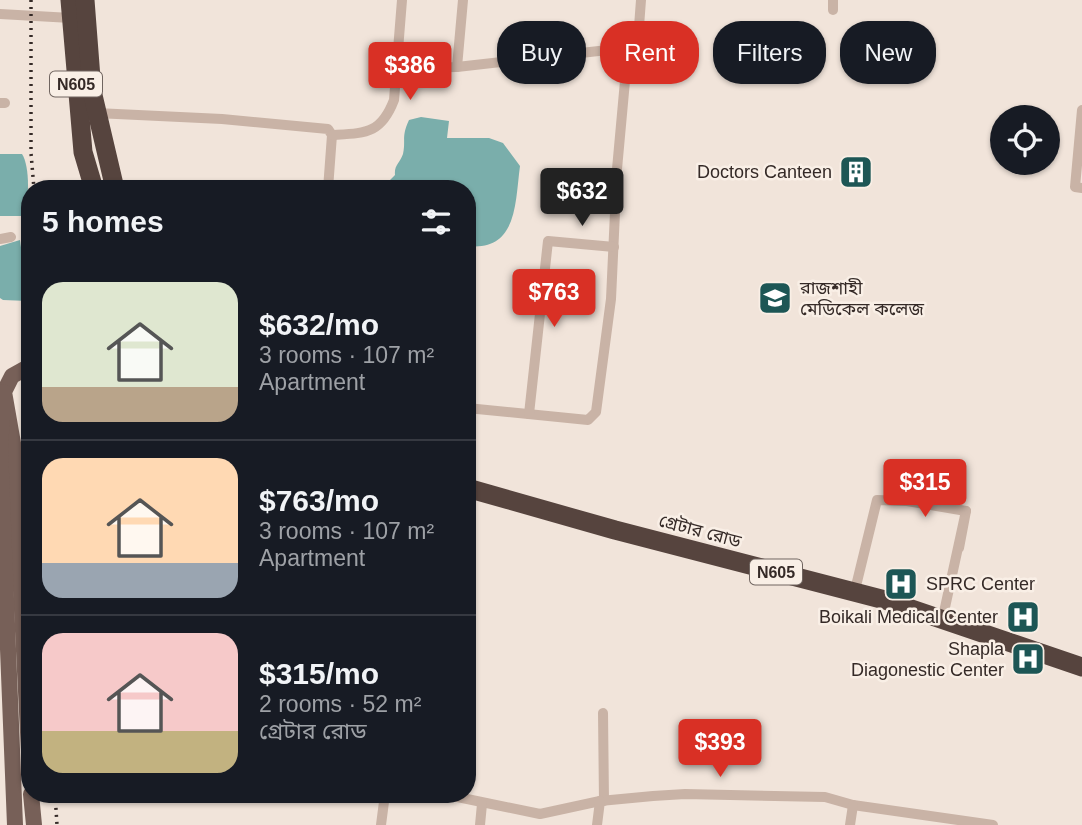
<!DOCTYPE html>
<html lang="en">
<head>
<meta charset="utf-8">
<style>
	:root { --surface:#171b24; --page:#20242c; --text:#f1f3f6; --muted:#9ea1a6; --line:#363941; --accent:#d93025 }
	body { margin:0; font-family:Helvetica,"Noto Sans Bengali",sans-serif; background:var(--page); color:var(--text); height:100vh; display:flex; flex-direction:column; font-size:26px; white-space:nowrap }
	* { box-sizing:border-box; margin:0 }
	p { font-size:23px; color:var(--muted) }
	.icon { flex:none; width:38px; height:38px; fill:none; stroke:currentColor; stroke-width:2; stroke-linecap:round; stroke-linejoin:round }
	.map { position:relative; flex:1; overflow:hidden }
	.sheet { position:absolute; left:21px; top:180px; width:455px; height:623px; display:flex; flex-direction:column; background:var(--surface); border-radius:28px; box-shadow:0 2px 5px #0004 }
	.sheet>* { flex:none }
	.banner { position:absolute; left:497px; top:21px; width:480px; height:63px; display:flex; gap:14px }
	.buttons { position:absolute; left:990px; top:105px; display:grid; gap:14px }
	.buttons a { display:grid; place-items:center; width:70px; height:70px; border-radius:50%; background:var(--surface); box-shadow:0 2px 5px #0004; font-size:35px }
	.price { position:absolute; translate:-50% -60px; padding:0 16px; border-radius:7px; background:var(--accent); color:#fff; font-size:23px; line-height:46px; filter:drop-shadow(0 2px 4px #0008) }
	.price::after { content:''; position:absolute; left:50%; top:42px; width:21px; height:16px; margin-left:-10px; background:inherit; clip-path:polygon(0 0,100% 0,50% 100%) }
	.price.active { background:#222; color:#fff }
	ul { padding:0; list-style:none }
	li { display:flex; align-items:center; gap:21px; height:175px; padding:0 21px }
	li+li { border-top:2px solid var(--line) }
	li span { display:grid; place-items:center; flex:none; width:196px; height:140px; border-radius:21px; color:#555 }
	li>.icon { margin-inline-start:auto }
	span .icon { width:84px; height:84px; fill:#fffc; stroke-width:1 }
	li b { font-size:30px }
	h2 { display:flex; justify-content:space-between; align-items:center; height:84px; padding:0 21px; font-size:30px }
	.tag { padding:0 24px; border-radius:28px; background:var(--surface); box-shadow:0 2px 5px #0004; font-size:24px; line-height:63px }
	.tag.active { background:var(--accent); color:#fff }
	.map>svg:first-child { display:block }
</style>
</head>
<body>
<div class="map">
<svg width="1082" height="825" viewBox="0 0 1082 825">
	<rect width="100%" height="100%" fill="#f1e4da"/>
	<g fill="#7aaeab">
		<path d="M 421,117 L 449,121 L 447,138 L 489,138 L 503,143 L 520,166 C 515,202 518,252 467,246 L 467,189 L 389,189 L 390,180 L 395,175 C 394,165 400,163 403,154 C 406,140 401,137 409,120 Z"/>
		<path d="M 0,154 L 22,154 C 30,166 30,204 22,216 L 0,216 Z"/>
		<path d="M 20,240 L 28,301 L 3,300 L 0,298 L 0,246 Z"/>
	</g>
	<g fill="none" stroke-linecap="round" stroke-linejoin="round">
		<g stroke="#c9b3a6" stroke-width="10">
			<path d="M 833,10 L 833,0"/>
			<path d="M 0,14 L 71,18"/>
			<path d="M 457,67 L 463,0"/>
			<path d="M 397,68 L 457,67 L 634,47"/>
			<path d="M 0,103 L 5,103"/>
			<path d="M 1082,110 L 1075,187 L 1082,188"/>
			<path d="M 96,113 L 222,119 L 328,129 L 332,135 L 328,189"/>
			<path d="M 332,135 C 366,133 381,134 394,100 L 402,0"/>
			<path d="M 0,239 L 11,237"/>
			<path d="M 467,408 L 588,420 L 596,412 L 611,299 L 617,169 L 627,59 L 638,40 L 641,0"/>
			<path d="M 529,414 L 548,241 L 614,247"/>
			<path d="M 856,586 L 877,500 L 907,501 L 966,511"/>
			<path d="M 944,612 L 966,511 L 959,548"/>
			<path d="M 603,713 L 604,801"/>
			<path d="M 443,794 L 540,814 L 600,801 L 653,796 L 685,794 L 825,797 L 853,805 L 993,825"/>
			<path d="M 381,825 L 385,794"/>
			<path d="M 480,825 L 482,804"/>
			<path d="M 597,825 L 600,801"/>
			<path d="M 850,825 L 853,805"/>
		</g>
		<g stroke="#776058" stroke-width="16">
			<path d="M 30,366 L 12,376 L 4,392 L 14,449 L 30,772"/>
			<path d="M 4,392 L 0,448 L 15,825"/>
			<path d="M 31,794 L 34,825"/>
		</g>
		<g stroke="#56443e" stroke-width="19">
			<path d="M 70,0 L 83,152 L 94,189"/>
			<path d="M 85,0 L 92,91 L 115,189"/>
			<path d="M 467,488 L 615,530 L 885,600 L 1082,667"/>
		</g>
		<g stroke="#352a27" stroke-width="3.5" stroke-dasharray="2 5" stroke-linecap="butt">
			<path d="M 31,0 L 31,153 L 34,189"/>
			<path d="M 55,794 L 57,825"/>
		</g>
	</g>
	<defs>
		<symbol id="building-square" viewBox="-11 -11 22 22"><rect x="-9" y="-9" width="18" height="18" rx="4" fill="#1d5655" stroke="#f9efe6"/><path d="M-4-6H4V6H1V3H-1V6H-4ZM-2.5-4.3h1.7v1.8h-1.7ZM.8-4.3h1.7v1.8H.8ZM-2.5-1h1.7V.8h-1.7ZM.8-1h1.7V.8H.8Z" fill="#fff"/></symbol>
		<symbol id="university-square" viewBox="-11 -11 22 22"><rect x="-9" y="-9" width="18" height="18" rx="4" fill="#1d5655" stroke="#f9efe6"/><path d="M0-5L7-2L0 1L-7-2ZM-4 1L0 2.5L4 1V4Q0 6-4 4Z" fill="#fff"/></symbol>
		<symbol id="hospital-square" viewBox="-11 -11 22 22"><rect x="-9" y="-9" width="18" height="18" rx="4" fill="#1d5655" stroke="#f9efe6"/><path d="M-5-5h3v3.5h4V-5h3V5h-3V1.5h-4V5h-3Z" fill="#fff"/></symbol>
	</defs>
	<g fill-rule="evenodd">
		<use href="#building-square" x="837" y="153" width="38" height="38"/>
		<use href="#university-square" x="756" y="279" width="38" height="38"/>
		<use href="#hospital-square" x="882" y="565" width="38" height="38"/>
		<use href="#hospital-square" x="1004" y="598" width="38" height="38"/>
		<use href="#hospital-square" x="1009" y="640" width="38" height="38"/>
	</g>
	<g text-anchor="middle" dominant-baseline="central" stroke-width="5" stroke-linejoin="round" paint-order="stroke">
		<g fill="#f9efe6" stroke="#706560" stroke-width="2">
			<rect x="50" y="71.5" width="52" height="25" rx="5"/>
			<rect x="750" y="559.5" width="52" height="25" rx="5"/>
		</g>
		<g font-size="16" font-weight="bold" fill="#352a27">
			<text x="76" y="84">N605</text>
			<text x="776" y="572">N605</text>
		</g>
		<g font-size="18" fill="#352a27" stroke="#f9efe6" text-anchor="end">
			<text x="832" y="172">Doctors Canteen</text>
			<text x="800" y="288" text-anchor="start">রাজশাহী<tspan x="800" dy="21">মেডিকেল কলেজ</tspan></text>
			<text x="926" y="584" text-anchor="start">SPRC Center</text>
			<text x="998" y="617">Boikali Medical Center</text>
			<text x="1004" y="649">Shapla<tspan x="1004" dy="21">Diagonestic Center</tspan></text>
		</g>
		<g font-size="18" fill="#352a27" stroke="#f9efe6">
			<text transform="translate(700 531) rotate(15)">গ্রেটার রোড</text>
		</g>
	</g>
</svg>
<div class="buttons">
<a><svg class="icon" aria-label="locate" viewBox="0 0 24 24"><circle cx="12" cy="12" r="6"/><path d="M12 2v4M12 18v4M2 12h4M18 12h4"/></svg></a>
</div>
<b class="price" style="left:410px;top:102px">$386</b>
<b class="price active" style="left:582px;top:228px">$632</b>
<b class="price" style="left:554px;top:329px">$763</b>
<b class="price" style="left:925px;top:519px">$315</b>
<b class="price" style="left:720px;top:779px">$393</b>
<div class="banner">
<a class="tag">Buy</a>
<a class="tag active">Rent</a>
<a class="tag">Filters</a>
<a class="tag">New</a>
</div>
<section class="sheet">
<h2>5 homes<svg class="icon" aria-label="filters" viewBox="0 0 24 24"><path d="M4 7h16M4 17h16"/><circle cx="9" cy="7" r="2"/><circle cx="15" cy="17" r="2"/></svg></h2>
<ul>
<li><span style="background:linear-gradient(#dfe7d0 75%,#b9a48a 0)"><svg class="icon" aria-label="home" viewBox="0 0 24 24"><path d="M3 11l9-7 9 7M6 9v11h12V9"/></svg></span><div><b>$632/mo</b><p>3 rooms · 107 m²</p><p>Apartment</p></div></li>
<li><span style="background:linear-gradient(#ffd9b3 75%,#9aa5b1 0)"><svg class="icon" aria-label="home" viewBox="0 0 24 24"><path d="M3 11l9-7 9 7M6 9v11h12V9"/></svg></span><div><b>$763/mo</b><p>3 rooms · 107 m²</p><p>Apartment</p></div></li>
<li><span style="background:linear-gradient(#f6c9c9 70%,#c2b280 0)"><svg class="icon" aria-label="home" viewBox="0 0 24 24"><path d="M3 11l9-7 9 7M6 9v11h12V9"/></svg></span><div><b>$315/mo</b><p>2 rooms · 52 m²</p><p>গ্রেটার রোড</p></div></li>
</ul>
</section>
</div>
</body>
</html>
